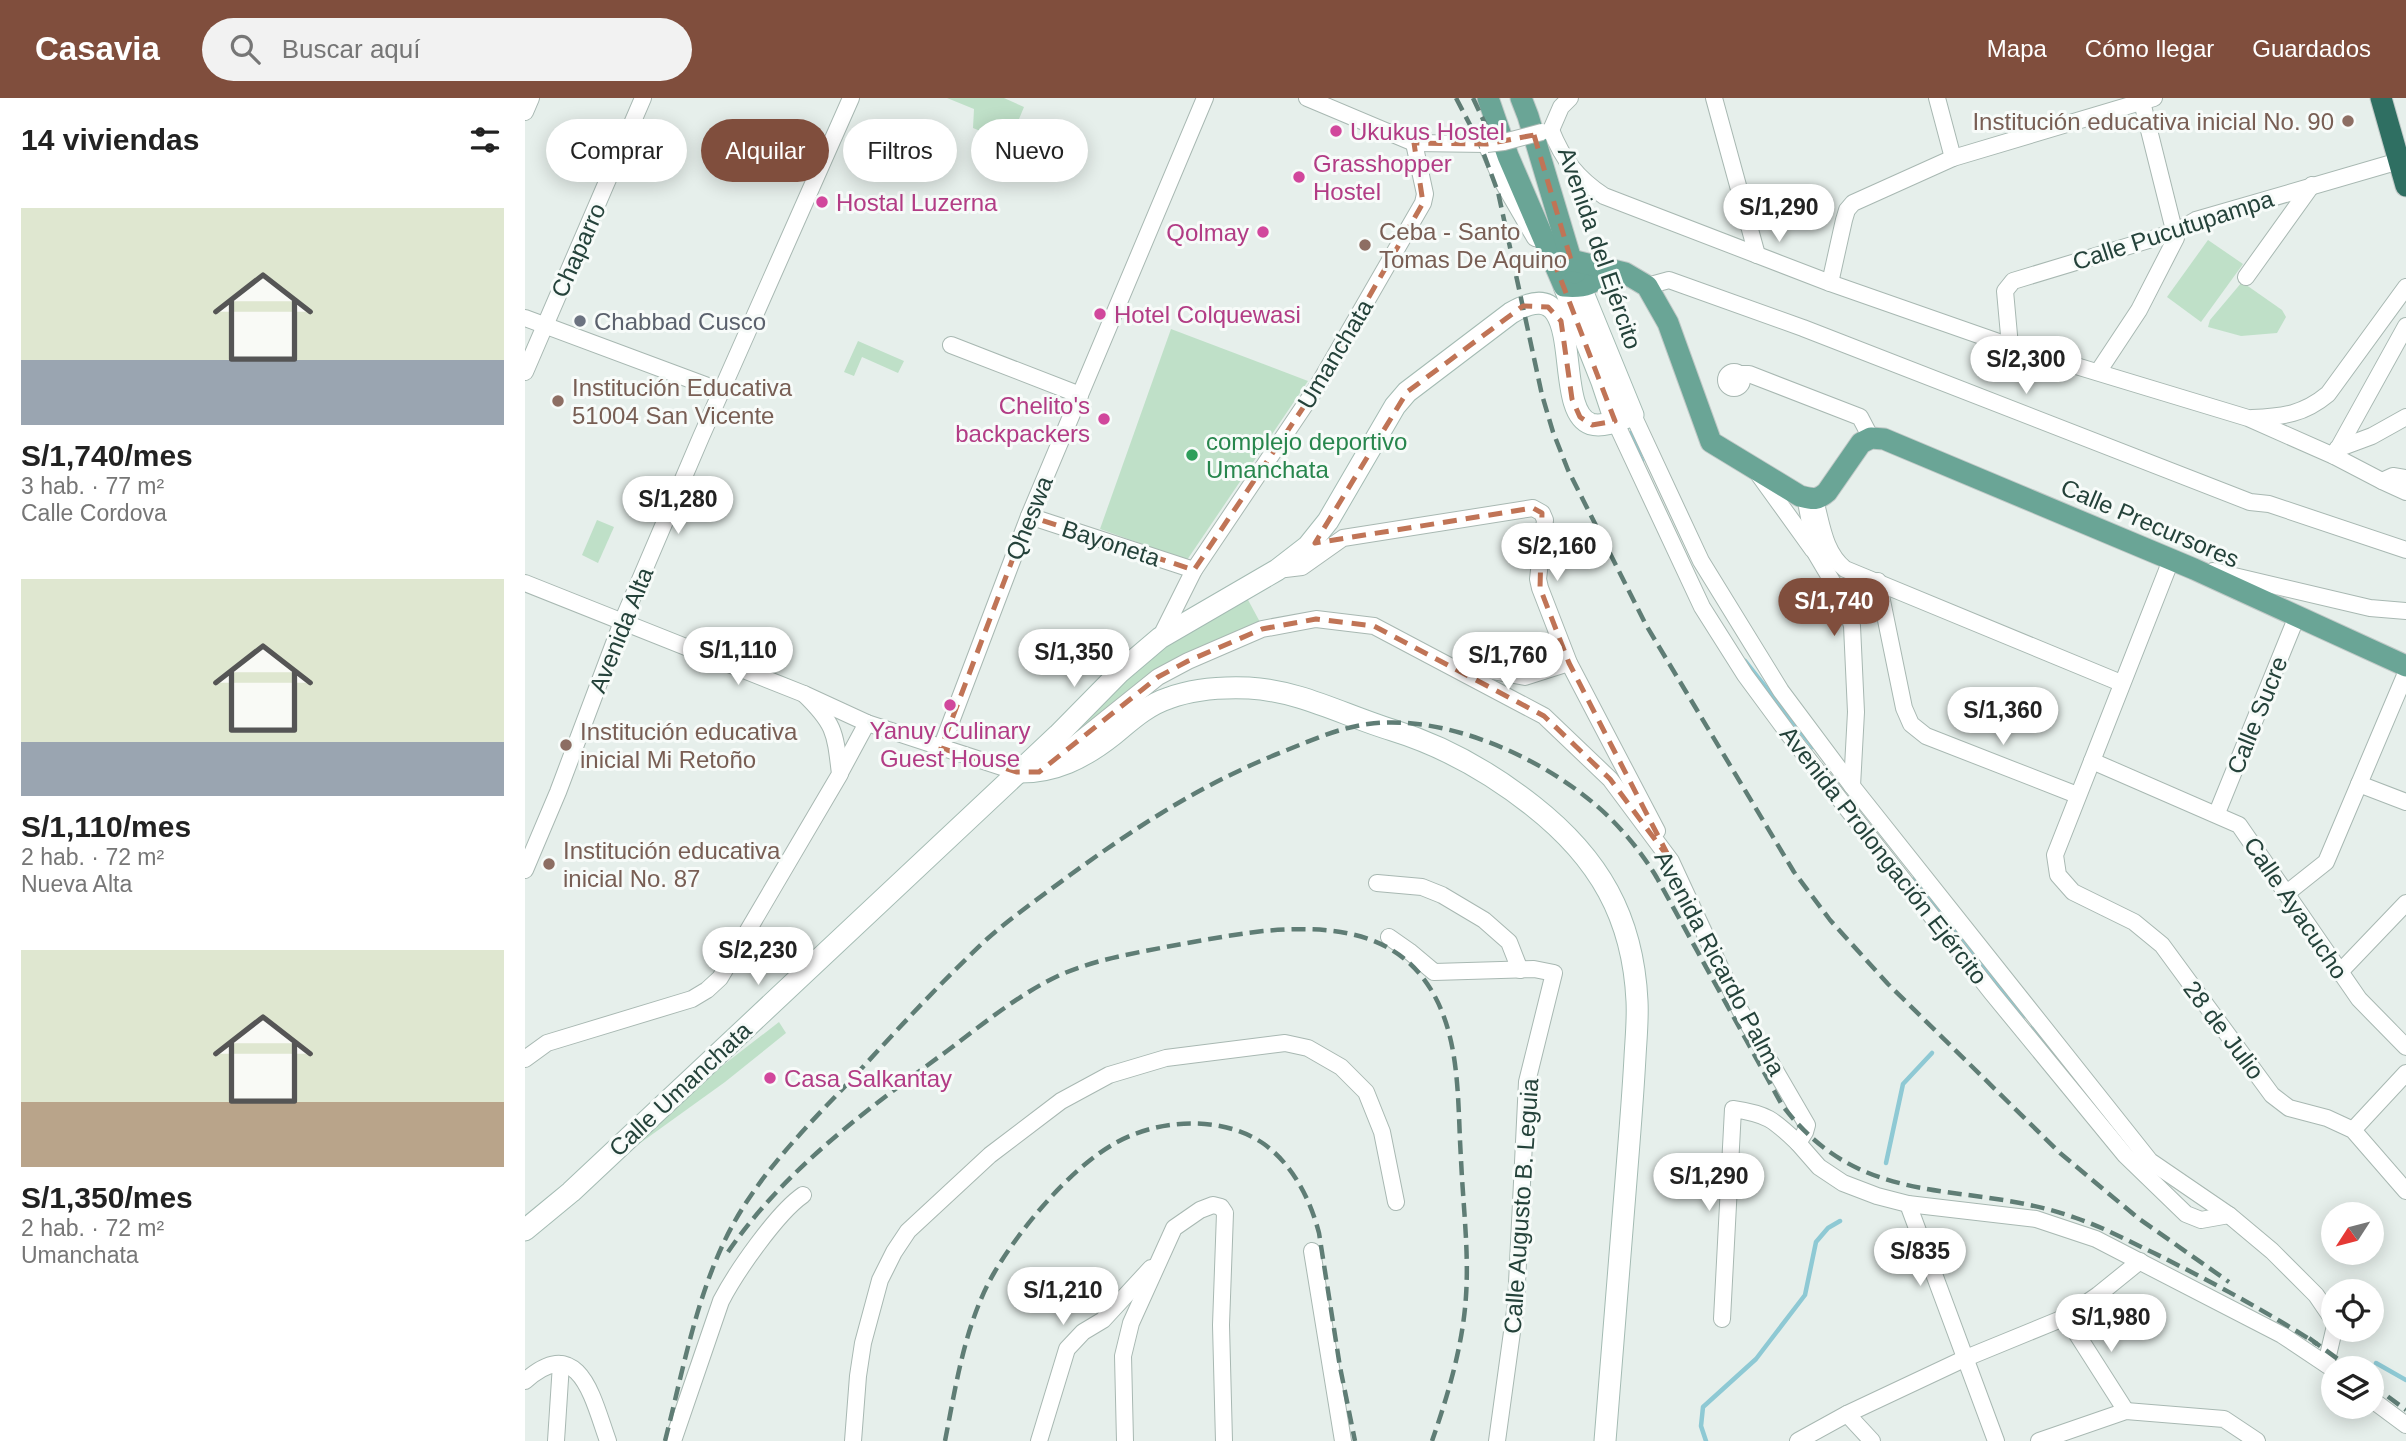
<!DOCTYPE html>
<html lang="es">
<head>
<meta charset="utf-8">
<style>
	:root { --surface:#fff; --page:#f2f2f2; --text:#222; --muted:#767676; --accent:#804e3d }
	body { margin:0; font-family:Helvetica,sans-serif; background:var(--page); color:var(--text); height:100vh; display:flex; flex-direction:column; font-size:26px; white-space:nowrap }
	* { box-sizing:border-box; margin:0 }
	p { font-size:23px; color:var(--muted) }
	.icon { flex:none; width:38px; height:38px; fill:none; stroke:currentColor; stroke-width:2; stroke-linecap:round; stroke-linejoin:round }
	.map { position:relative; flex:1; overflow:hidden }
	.side { display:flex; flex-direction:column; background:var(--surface); width:525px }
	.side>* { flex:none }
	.top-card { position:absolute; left:21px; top:21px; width:665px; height:63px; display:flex; gap:14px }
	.needle { width:46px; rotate:234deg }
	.controls { position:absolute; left:1796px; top:1104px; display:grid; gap:14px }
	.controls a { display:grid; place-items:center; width:63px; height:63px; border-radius:50%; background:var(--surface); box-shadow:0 4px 18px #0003; font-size:35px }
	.price { position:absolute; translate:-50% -60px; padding:0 16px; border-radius:24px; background:#fff; color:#222; font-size:23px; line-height:46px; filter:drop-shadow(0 2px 4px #0008) }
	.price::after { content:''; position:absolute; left:50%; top:42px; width:21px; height:16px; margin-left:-10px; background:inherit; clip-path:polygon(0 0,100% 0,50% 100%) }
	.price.active { background:var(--accent); color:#fff }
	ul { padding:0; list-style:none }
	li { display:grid; align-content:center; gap:14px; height:371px; padding:0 21px }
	li span { display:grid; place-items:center; height:217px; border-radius:0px; color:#555 }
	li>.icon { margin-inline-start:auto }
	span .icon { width:126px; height:126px; fill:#fffc; stroke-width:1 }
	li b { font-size:30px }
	h2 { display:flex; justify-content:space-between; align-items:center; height:84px; padding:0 21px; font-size:30px }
	.tag { padding:0 24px; border-radius:32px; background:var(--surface); box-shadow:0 4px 18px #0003; font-size:24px; line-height:63px }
	.tag.active { background:var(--accent); color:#fff }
	header { display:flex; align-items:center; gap:42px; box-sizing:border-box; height:98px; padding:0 35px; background:var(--accent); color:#fff }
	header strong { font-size:33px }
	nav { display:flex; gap:38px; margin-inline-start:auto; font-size:24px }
	.search { width:490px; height:63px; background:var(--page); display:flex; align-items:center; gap:18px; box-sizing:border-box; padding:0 24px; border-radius:38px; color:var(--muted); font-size:26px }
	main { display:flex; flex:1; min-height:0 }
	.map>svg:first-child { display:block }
</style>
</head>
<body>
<header>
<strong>Casavia</strong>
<div class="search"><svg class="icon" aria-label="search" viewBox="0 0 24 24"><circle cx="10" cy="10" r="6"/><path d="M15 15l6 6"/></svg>Buscar aquí</div>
<nav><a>Mapa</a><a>Cómo llegar</a><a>Guardados</a></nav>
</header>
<main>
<section class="side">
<h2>14 viviendas<svg class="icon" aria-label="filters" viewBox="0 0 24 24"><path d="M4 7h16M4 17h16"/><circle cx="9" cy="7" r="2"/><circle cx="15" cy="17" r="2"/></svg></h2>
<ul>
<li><span style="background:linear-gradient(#dfe7d0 70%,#9aa5b1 0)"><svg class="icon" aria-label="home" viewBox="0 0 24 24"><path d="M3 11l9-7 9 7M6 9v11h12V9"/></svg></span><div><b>S/1,740/mes</b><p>3 hab. · 77 m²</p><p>Calle Cordova</p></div></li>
<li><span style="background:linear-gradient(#dfe7d0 75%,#9aa5b1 0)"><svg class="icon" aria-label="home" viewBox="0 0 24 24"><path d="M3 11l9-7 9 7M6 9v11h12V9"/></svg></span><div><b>S/1,110/mes</b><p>2 hab. · 72 m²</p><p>Nueva Alta</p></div></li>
<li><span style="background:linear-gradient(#dfe7d0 70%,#b9a48a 0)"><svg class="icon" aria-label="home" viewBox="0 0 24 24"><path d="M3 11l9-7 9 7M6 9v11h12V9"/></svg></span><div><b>S/1,350/mes</b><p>2 hab. · 72 m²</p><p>Umanchata</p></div></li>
</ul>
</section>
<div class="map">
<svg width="1881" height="1343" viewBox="0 0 1881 1343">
	<rect width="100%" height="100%" fill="#e6efeb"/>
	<g fill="#bfe0c8">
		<path d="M 422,0 L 479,0 L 499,9 L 484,45 L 448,30 L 449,11 Z"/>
		<path d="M 1683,142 L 1718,166 L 1676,224 L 1642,199 Z"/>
		<path d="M 1717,184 L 1757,212 L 1761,219 L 1752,235 L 1716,238 L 1683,229 L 1685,222 Z"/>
		<path d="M 646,231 L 783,283 L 662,462 L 575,431 Z"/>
		<path d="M 333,243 L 379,263 L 373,275 L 337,259 L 329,278 L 319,274 Z"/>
		<path d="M 72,422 L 89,429 L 73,465 L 57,457 Z"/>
		<path d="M 722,500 L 736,526 L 554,634 L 562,620 L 636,549 Z"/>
		<path d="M 254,924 L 261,935 L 200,984 L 100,1056 L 188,975 Z"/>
	</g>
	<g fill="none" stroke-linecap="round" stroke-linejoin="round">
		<g stroke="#8ec9d4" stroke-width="4.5">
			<path d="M 1106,335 L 1117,363"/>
			<path d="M 1220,563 L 1288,649"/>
			<path d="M 1390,780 L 1475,889 L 1500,918"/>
			<path d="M 1508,928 L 1529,958"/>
			<path d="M 1361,1065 L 1378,986 L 1407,955"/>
			<path d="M 1851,1265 L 1881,1282"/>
			<path d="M 1181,1343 L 1176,1328 L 1178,1309 L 1231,1261 L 1280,1197 L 1291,1144 L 1303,1130 L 1315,1123"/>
		</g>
		<defs>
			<g id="street">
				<path d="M 782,0 L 889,45 L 962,46"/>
				<path d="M 1189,0 L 1232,157"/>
				<path d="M 1412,0 L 1428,60"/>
				<path d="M 0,14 L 6,0"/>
				<path d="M 1026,32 C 1038,62 1052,80 1079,98 L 1305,185 L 1485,248 L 1723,320 L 1809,358 L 1857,383 L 1868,378 L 1881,380"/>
				<path d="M 1026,32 L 1036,9 L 1045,0"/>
				<path d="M 961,46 L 977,83 L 1010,140"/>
				<path d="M 1721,179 L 1787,87"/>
				<path d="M 1305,185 L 1319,122 L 1322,112 L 1328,105 L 1428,60 L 1629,0"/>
				<path d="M 1122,188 L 1144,182 L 1278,230 L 1725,404 L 1744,406 L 1881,452"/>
				<path d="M 0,220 L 196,293"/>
				<path d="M 426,247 L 555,297"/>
				<path d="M 1485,248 L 1480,193 L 1488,183 L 1650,134 L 1671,122 L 1874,63"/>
				<circle cx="1209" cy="282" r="8"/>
				<path d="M 0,274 L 118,0"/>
				<path d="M 1573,274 L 1614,212 L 1651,140 L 1616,0"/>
				<path d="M 1216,276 L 1224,276 L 1335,319 L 1346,340"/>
				<path d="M 1108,317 L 1176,463 L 1256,593 L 1327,688 L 1625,1063 L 1704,1117 L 1747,1153 L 1791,1197 L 1808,1222"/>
				<path d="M 1727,320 C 1758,319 1779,316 1803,296 L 1881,189"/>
				<path d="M 1090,323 L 1177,509 L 1220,577 L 1265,638 L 1467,895 L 1600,1057 L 1661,1116 L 1676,1122 L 1704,1117"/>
				<path d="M 1812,351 L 1847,338 L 1881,319"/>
				<path d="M 1809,358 L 1881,228"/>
				<path d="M 1234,377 L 1288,452"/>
				<path d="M 1857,383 L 1881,394"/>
				<path d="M 1290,402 C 1297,427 1299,454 1320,471 L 1596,585"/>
				<path d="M 1282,409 L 1291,456 L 1320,505 L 1327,528 L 1331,614 L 1327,688"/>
				<path d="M 504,418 L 669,472"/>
				<path d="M 1646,462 L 1530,757 L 1533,777 L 1548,794 L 1609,824 L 1637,847 L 1747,997 L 1764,1010 L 1802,1020 L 1828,1032 L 1881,1093"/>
				<path d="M 752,472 L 777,469 L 818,440 L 1008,410 L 1017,415 L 1020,422 L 1013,481 L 1015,490 L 1044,565 L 1132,733"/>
				<path d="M 1688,473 L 1845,510 L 1881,513"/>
				<path d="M 1353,483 L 1379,610 L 1386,626 L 1401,638 L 1552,697"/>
				<path d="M 0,485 L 279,596 L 342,625 L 492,674"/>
				<path d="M 635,540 L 669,472 L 792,289 L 898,105 L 900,96 L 889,45"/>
				<path d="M 934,567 L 1000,579 L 1044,565"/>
				<path d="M 416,650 L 504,418 L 680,0"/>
				<path d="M 1567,663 L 1714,727 L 1834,901 L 1881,949"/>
				<path d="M 521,669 L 633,579 L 663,563 L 737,531 L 791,521 L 849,528 L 1019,618 L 1085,681 L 1146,763 L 1215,912 L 1282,1027 L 1280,1034 L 1273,1045 L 1294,1069 L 1318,1085 L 1352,1098 L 1383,1106 L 1511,1121 L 1571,1141 L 1757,1237 L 1808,1271"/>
				<path d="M 315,675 L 342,625"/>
				<path d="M 1834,686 L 1881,704"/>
				<path d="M 1692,715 L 1772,518"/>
				<path d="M 0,772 L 33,694 L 97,524 L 176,339 L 326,0"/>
				<path d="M 852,785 L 897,789 L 917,797 L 959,822 L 984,844 L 995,872"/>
				<path d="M 1762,795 L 1801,764 L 1881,575"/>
				<path d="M 864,839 L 884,853 L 909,874 L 1009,871 L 1029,875 L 1002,984 L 991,1205 L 972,1343"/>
				<path d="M 1814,875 L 1881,805"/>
				<path d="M 0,961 L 22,945 L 167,901 L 182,892 L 195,880 L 315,676 C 310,634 310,626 279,596"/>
				<path d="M 1828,1032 L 1881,975"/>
				<path d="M 1383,1106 L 1471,1343"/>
				<path d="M 787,1153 L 818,1343"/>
				<path d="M 1541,1219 L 1601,1313"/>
				<path d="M 1197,1221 L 1208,1011 C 1242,1016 1248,1021 1273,1045"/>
				<path d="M 1801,1266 L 1809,1232"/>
				<path d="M 0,1283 C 55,1234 68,1302 83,1343"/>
				<path d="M 1846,1301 L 1881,1327"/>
				<path d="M 1322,1316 L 1347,1343"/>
				<path d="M 31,1343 L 36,1266"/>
				<path d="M 148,1343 L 196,1203 C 211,1174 252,1115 278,1097"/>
				<path d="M 328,1343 L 333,1278 L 338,1245 L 355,1182 L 369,1154 L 383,1133 L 465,1057 L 536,1003 L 584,977 L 641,960 L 760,945 L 783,950 L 816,969 L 841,994 L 857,1034 L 871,1104"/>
				<path d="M 514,1343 L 542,1251 L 558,1234 L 578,1222 L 626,1170"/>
				<path d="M 600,1343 L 598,1258 L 606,1225 L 649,1130 L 675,1112 L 688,1107 L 696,1109 L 700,1115 L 696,1227 L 699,1343"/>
				<path d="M 1273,1343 L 1322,1316 L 1441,1260 L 1541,1219 L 1573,1197 L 1615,1163"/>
				<path d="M 1514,1343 L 1601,1313 L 1699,1321 L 1732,1343"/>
			</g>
			<g id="secondary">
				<path d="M 1039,188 L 1077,284 L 1090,323"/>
				<path d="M 492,674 C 529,675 559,660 588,637 C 605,623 622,607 644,600 C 668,591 699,589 724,590 C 776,593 818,617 867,632 C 919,648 965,674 1008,708 C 1074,760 1108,819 1112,903 C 1113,921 1111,940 1110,959 C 1108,996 1105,1033 1102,1070 C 1095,1161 1087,1252 1080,1343"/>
				<path d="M 0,1132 L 46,1094 L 533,637 L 595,574 L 635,540 L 752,472 L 783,448 L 803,423 L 870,308 L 882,294 L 986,215 C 1067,167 1024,312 1066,326 C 1079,330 1097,321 1108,317 L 1056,190"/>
			</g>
			<g id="primary">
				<path d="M 963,0 L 983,58 L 1039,188 C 1060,190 1069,186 1084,171"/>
				<path d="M 996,0 L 1003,18 L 1050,175"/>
				<path d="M 1031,169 L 1046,162 L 1100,175 L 1122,188 L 1143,225 L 1186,344 L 1275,398 C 1287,401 1292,403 1302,394 L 1336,345 L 1346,340 L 1359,341 L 1669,471 L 1881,568"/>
			</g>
			<path id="highway" d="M 1856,0 L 1881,88"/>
		</defs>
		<use href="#street" stroke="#a8b8b2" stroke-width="18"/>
		<use href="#secondary" stroke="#a4bbb3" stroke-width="23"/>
		<use href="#primary" stroke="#c2cac8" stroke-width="23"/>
		<use href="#highway" stroke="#c2cac8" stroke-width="23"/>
		<use href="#street" stroke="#fff" stroke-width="16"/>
		<use href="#secondary" stroke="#fff" stroke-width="21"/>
		<use href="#primary" stroke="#6aa596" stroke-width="21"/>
		<use href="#highway" stroke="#2f6f62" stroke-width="21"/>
		<g stroke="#5f7d75" stroke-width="4.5" stroke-dasharray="14 7" stroke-linecap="butt">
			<path d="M 931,0 L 955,46 L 973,94 L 1017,297 L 1028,334 L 1043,372 L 1121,527 L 1269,774 L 1305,822 L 1363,886 L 1535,1055 L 1613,1120 L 1704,1184"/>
			<path d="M 948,0 L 963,32"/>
			<path d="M 203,1154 C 260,1071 341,1012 422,953 C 458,926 494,896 535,877 C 569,862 605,856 641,849 C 673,843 705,837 738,833 C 795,828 860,830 898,880 C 937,931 932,1001 936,1061 C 938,1107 944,1153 941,1198 C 938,1247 923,1297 907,1343"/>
			<path d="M 1784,1240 L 1825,1270"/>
			<path d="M 1846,1286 L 1881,1312"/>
			<path d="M 140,1343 C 160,1265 174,1180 217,1111 C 247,1063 287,1023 326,982 C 370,934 414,886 462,841 C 488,818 517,798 545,777 C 614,727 677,686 757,654 C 785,643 813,630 843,626 C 924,615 1028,664 1085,720 C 1103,738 1119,758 1132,780 L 1257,1007 C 1340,1116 1440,1080 1551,1120 C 1578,1129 1603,1143 1629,1155 C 1685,1183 1739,1212 1792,1246"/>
			<path d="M 420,1343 C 431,1287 440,1225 469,1175 C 494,1132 544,1072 587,1047 C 630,1021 696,1016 739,1046 C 768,1067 785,1101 794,1135 L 815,1269 L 830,1343"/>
		</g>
		<defs>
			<path id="street-bridge" d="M 962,46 L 979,44 L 1017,34"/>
		</defs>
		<use href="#street-bridge" stroke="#a8b8b2" stroke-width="18" stroke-linecap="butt"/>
		<use href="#street-bridge" stroke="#fff" stroke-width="16"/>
	</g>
	<path fill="none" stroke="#c07456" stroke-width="5" stroke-dasharray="14 9" stroke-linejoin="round" d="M 1009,37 L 1046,162 L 1031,169 L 1090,323 L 1067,327 L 1055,319 L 1047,301 L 1036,223 L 1023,209 L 998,208 L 882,294 L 790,445 L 1008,410 L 1017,415 L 1015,490 L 1044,565 L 1146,763 L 1085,681 L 1019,618 L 849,528 L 791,521 L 737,531 L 663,563 L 633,579 L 514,674 L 492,674 L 416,650 L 504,418 L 669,472 L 792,289 L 898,105 L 889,45 L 962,46 Z"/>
	<g fill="#8d6e63" stroke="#f7fbf9" stroke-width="2.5">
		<circle cx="1823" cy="23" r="7"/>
		<circle cx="840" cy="147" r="7"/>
		<circle cx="33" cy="303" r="7"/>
		<circle cx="41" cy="647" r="7"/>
		<circle cx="24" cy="766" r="7"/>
	</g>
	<g fill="#d1479c" stroke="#f7fbf9" stroke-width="2.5">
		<circle cx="811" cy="33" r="7"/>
		<circle cx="774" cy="79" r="7"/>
		<circle cx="297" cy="104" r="7"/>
		<circle cx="738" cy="134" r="7"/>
		<circle cx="575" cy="216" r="7"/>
		<circle cx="579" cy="321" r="7"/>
		<circle cx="425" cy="607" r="7"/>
		<circle cx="245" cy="980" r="7"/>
	</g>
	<circle fill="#6b7280" stroke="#f7fbf9" stroke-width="2.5" cx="55" cy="223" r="7"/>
	<circle fill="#2e9e5b" stroke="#f7fbf9" stroke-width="2.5" cx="667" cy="357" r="7"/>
	<g text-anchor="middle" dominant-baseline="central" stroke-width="6" stroke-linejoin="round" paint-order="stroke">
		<g font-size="24" fill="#785e54" stroke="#f7fbf9" text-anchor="start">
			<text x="1809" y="23" text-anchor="end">Institución educativa inicial No. 90</text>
			<text x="854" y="133">Ceba - Santo<tspan x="854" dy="28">Tomas De Aquino</tspan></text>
			<text x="47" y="289">Institución Educativa<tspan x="47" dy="28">51004 San Vicente</tspan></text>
			<text x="55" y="633">Institución educativa<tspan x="55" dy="28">inicial Mi Retoño</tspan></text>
			<text x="38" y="752">Institución educativa<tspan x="38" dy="28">inicial No. 87</tspan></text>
		</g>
		<g font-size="24" fill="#b23c85" stroke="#f7fbf9" text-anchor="start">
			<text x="825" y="33">Ukukus Hostel</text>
			<text x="788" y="65">Grasshopper<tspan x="788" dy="28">Hostel</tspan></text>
			<text x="311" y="104">Hostal Luzerna</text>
			<text x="724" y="134" text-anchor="end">Qolmay</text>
			<text x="589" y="216">Hotel Colquewasi</text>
			<text x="565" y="307" text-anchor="end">Chelito's<tspan x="565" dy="28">backpackers</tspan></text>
			<text x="425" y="632" text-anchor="middle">Yanuy Culinary<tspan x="425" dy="28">Guest House</tspan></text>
			<text x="259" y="980">Casa Salkantay</text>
		</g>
		<g font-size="24" fill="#24423a" stroke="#f7fbf9">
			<text transform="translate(1648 132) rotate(-18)">Calle Pucutupampa</text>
			<text transform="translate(1075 150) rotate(71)">Avenida del Ejército</text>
			<text transform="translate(53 152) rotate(-66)">Chaparro</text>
			<text transform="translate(810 256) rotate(-59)">Umanchata</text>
			<text transform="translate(504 420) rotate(-68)">Qheswa</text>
			<text transform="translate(1625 425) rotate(23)">Calle Precursores</text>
			<text transform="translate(586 445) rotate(18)">Bayoneta</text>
			<text transform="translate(96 532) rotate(-68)">Avenida Alta</text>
			<text transform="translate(1732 617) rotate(-68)">Calle Sucre</text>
			<text transform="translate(1359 757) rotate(52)">Avenida Prolongación Ejército</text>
			<text transform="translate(1771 810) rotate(56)">Calle Ayacucho</text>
			<text transform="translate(1195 865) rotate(62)">Avenida Ricardo Palma</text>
			<text transform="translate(1699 932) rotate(53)">28 de Julio</text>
			<text transform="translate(155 991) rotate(-43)">Calle Umanchata</text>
			<text transform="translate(996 1108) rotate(-86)">Calle Augusto B. Leguia</text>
		</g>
		<g font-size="24" fill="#5b616d" stroke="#f7fbf9" text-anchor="start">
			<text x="69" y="223">Chabbad Cusco</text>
		</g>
		<g font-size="24" fill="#27864d" stroke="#f7fbf9" text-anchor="start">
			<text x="681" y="343">complejo deportivo<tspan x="681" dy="28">Umanchata</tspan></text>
		</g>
	</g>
</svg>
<div class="controls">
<a><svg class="needle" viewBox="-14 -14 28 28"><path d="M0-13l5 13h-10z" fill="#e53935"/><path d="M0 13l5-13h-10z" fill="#767676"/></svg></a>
<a><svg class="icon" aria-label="locate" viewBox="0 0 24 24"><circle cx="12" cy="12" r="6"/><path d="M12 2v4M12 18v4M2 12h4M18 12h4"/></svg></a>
<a><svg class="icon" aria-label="layers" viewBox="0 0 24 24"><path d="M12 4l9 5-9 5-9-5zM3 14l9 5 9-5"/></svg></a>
</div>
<b class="price" style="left:1254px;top:146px">S/1,290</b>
<b class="price" style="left:1501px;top:298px">S/2,300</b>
<b class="price" style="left:153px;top:438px">S/1,280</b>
<b class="price" style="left:1032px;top:485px">S/2,160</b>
<b class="price active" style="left:1309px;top:540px">S/1,740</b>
<b class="price" style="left:213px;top:589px">S/1,110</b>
<b class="price" style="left:549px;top:591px">S/1,350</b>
<b class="price" style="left:983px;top:594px">S/1,760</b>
<b class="price" style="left:1478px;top:649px">S/1,360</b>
<b class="price" style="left:233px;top:889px">S/2,230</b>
<b class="price" style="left:1184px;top:1115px">S/1,290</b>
<b class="price" style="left:1395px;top:1190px">S/835</b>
<b class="price" style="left:538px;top:1229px">S/1,210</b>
<b class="price" style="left:1586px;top:1256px">S/1,980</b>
<div class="top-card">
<a class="tag">Comprar</a>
<a class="tag active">Alquilar</a>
<a class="tag">Filtros</a>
<a class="tag">Nuevo</a>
</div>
</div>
</main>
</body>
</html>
